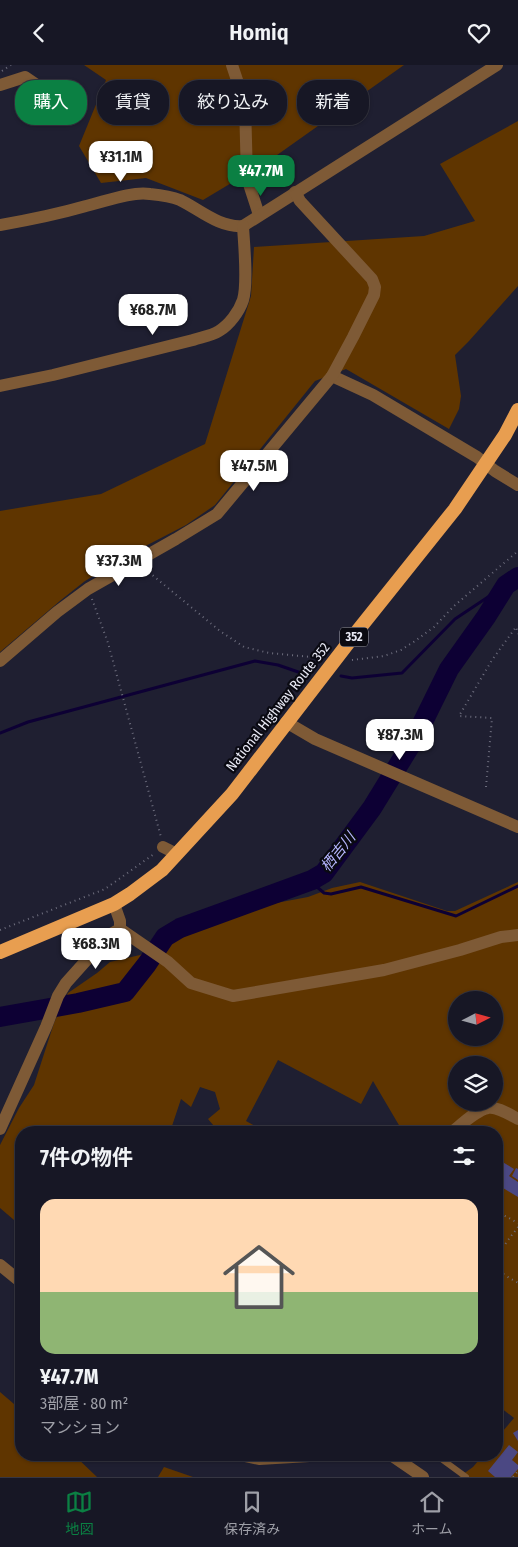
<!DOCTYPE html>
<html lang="ja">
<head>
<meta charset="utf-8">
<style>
	:root { --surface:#171725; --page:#242432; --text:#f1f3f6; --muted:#9e9fa7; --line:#363642; --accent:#0b8043 }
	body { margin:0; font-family:"Fira Sans Condensed","Noto Sans JP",sans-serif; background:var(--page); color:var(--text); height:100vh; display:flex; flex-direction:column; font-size:19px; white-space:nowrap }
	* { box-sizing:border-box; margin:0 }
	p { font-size:16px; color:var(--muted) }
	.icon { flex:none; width:28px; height:28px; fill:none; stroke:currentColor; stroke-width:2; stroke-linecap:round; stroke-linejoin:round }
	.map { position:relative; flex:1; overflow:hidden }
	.details { position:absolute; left:15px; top:1061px; width:488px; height:335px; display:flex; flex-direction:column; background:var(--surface); border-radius:20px; box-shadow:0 1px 4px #0004,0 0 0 1px var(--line) }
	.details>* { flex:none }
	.guide { position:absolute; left:15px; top:15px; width:489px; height:45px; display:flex; gap:10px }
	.needle { width:32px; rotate:84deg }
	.controls { position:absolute; left:448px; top:926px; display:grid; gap:10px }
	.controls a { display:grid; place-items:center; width:55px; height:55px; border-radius:50%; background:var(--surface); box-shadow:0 1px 4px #0004,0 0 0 1px var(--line); font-size:25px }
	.price { position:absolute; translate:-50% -42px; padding:0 11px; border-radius:10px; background:#fff; color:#222; font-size:16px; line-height:32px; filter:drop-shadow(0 1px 2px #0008) }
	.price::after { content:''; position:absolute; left:50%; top:30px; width:15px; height:11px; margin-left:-8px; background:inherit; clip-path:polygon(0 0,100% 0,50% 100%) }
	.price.on { background:var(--accent); color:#fff }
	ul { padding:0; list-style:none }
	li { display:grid; align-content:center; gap:10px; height:265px; padding:0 25px }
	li+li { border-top:1px solid var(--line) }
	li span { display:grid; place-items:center; height:155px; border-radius:15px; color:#555 }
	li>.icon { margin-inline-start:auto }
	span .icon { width:90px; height:90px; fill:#fffc; stroke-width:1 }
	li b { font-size:21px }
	h2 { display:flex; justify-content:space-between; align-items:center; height:60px; padding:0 25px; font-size:21px }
	.tag { padding:0 18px; border-radius:20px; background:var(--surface); box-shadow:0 1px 4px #0004,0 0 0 1px var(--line); font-size:18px; line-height:45px }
	.tag.on { background:var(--accent); color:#fff }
	header { display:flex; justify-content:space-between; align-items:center; height:65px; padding:0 25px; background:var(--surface); font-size:22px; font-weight:600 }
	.dock { display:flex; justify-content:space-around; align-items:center; height:70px; border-top:1px solid var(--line); background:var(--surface); font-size:14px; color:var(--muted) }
	.dock a { display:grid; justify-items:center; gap:2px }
	.dock .on { color:var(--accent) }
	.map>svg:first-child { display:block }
</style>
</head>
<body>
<header><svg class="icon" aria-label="back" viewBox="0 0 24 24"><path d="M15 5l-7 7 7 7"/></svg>Homiq<svg class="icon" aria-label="heart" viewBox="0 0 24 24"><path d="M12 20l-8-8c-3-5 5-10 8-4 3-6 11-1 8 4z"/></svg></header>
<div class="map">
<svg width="518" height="1412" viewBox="0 0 518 1412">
	<rect width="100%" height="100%" fill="#1f1f31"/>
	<g fill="#5f3500" fill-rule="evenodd">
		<path d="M 84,0 L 404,0 L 270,95 L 203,135 L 146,113 L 101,118 L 79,81 L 106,15 Z"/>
		<path d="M 518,56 L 518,221 L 469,276 L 455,290 L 461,331 L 459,344 L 449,364 L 346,304 L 315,316 L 215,440 L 186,460 L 132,488 L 85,516 L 61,535 L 0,587 L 0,446 L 101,429 L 205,379 L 251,231 L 254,182 L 424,171 L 475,156 L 440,99 Z"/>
		<path d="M 360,817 L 447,846 L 455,846 L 518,817 L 518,1412 L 459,1412 L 473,1402 L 483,1390 L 496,1390 L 496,1374 L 514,1353 L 496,1339 L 496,1068 L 403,1067 L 373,1016 L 361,1039 L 278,995 L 246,1056 L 266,1067 L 219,1067 L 208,1054 L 220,1044 L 215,1027 L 200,1022 L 191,1042 L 181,1034 L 171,1064 L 173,1067 L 21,1068 L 21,1161 L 0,1143 L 0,1080 L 19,1043 L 34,1020 L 54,958 L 68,928 L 97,908 L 110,897 L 140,890 L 176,874 L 184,872 L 192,866 L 211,858 L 225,855 L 243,846 L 258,844 L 276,838 L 308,832 L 332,823 ZM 456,935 L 494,935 L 494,972 L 456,972 ZM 456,1000 L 494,1000 L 494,1038 L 456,1038 Z"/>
		<path d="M 0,1327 L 21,1345 L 21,1390 L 74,1390 L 97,1412 L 0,1412 Z"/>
		<path d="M 164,1402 L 193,1412 L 158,1412 Z"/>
	</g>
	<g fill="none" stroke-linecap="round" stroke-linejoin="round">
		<g stroke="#0d0034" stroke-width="3">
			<path d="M 341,611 L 352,613 L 402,608 L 455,554 L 506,520"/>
			<path d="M 0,668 L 28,657 L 255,596 L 278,600 L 307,610"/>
			<path d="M 312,815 L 317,822 L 324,828 L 331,829 L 361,822 L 456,851 L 518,821"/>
		</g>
		<path stroke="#0d0034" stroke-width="20" d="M 0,952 L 78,938 L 125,927 L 147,899 L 165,872 L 180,863 L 312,815 L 324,808 L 372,743 L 415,673 L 449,604 L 486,552 L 506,520 L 518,512"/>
	</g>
	<g fill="#4b4883">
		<path d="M 496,1093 L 514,1104 L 509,1111 L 518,1117 L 518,1132 L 503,1123 L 496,1134 Z"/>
		<path d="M 516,1103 L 518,1104 L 518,1115 L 512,1111 Z"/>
		<path d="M 518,1365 L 518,1376 L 513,1368 Z"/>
		<path d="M 509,1380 L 518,1387 L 512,1395 L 518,1400 L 518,1404 L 511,1412 L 495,1412 L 488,1406 Z"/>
	</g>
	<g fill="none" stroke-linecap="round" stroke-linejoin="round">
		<g stroke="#6d6d7d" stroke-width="2" stroke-dasharray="1 4" stroke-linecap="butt">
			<path d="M 2,6 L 11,0"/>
			<path d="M 145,504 L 220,566 L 244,582 L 269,588 L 322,593"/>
			<path d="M 92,534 L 108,578 L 161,772"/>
			<path d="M 352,595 L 384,591 L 401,585 L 415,576 L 434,562 L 454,541 L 518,486"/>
			<path d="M 486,722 L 492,653 L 459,651 L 492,595 L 516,562 L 518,569"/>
			<path d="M 0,865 L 105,824 L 154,789"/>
			<path d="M 496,1146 L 518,1158"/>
			<path d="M 518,1162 C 511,1172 492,1192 499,1204 C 502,1210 512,1214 518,1218"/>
			<path d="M 513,1412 L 518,1406"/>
		</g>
		<path stroke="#7e5a36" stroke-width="6" d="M 436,1390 L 466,1412"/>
		<g stroke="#7e5a36" stroke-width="12">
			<path d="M 232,0 L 245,39 L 247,113 L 259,150"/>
			<path d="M 0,20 L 25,12 L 44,25"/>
			<path d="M 0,160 C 29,155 58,149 86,141 C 104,137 131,126 150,129 C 160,130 170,131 180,135 C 199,144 219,163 243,161 L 497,0"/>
			<path d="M 332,311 L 373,330 L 477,392 L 495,406 L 518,420"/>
			<path d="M 0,321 L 53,310 L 193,275 C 202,272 211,271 219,266 C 229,260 239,247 243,235 C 248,218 244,180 243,161"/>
			<path d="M 0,596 L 57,547 L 88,524 L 176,474 L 217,449 L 332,311 L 353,272 L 374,230 L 375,222 L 372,214 L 300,136 L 295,127"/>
			<path d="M 286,657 L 315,674 L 518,762"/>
			<path d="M 163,782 L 177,789"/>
			<path d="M 114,839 L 120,856 L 120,864"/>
			<path d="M 120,864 L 168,897 L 191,918 L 233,931 L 384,905 L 460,885 L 501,872 L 518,870"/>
			<path d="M 0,1064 L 46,962 L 58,931 L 66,918 L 109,870 L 120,864"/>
			<path d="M 451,1068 C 461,1060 476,1045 488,1043 C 497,1041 510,1050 518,1054"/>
			<path d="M 0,1200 L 21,1217"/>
			<path d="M 240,1390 L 259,1394 L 326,1390"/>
			<path d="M 391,1390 L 423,1412"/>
		</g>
		<path stroke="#e89e50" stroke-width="14" d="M 0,887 L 114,839 L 130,829 L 162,805 L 232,729 L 359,564 L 455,444 L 505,370 L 518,345"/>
	</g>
	<g text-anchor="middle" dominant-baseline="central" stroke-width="4.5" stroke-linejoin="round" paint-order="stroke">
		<rect fill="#0a0a12" stroke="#a6a7b2" stroke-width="1" x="340" y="562.5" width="28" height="19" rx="4"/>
		<g font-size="12" font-weight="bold" fill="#e9eaf6">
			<text x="354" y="572">352</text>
		</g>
		<g font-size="14" fill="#e9eaf6" stroke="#0a0a12">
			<text transform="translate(278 642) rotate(-52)">National Highway Route 352</text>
		</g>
		<g font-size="15" font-style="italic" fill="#b5b5fd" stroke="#0a0a12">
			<text transform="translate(338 787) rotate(-51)">栖吉川</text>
		</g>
	</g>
</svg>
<div class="controls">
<a><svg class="needle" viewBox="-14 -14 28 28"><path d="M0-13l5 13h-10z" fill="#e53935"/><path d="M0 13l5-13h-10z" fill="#9e9fa7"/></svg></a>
<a><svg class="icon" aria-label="layers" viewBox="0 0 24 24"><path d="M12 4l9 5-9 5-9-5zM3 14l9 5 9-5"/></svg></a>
</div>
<b class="price" style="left:121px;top:118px">¥31.1M</b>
<b class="price on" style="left:261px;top:132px">¥47.7M</b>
<b class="price" style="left:153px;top:271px">¥68.7M</b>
<b class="price" style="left:254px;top:427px">¥47.5M</b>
<b class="price" style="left:119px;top:522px">¥37.3M</b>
<b class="price" style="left:400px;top:696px">¥87.3M</b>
<b class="price" style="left:96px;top:905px">¥68.3M</b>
<div class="guide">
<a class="tag on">購入</a>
<a class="tag">賃貸</a>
<a class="tag">絞り込み</a>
<a class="tag">新着</a>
</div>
<section class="details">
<h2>7件の物件<svg class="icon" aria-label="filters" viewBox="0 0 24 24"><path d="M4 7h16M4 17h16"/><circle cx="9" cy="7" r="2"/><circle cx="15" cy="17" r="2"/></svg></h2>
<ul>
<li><span style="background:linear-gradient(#ffd9b3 60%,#8fb573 0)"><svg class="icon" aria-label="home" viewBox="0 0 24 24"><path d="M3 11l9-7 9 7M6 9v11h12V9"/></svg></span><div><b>¥47.7M</b><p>3部屋 · 80 m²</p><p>マンション</p></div></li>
</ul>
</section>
</div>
<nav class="dock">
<a class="on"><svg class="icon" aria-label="map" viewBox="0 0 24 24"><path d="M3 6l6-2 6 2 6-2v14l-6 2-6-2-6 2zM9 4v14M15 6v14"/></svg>地図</a>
<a><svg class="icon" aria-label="saved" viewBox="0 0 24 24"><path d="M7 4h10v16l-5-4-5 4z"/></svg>保存済み</a>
<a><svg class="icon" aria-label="home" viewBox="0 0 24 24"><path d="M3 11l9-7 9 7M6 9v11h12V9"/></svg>ホーム</a>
</nav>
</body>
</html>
